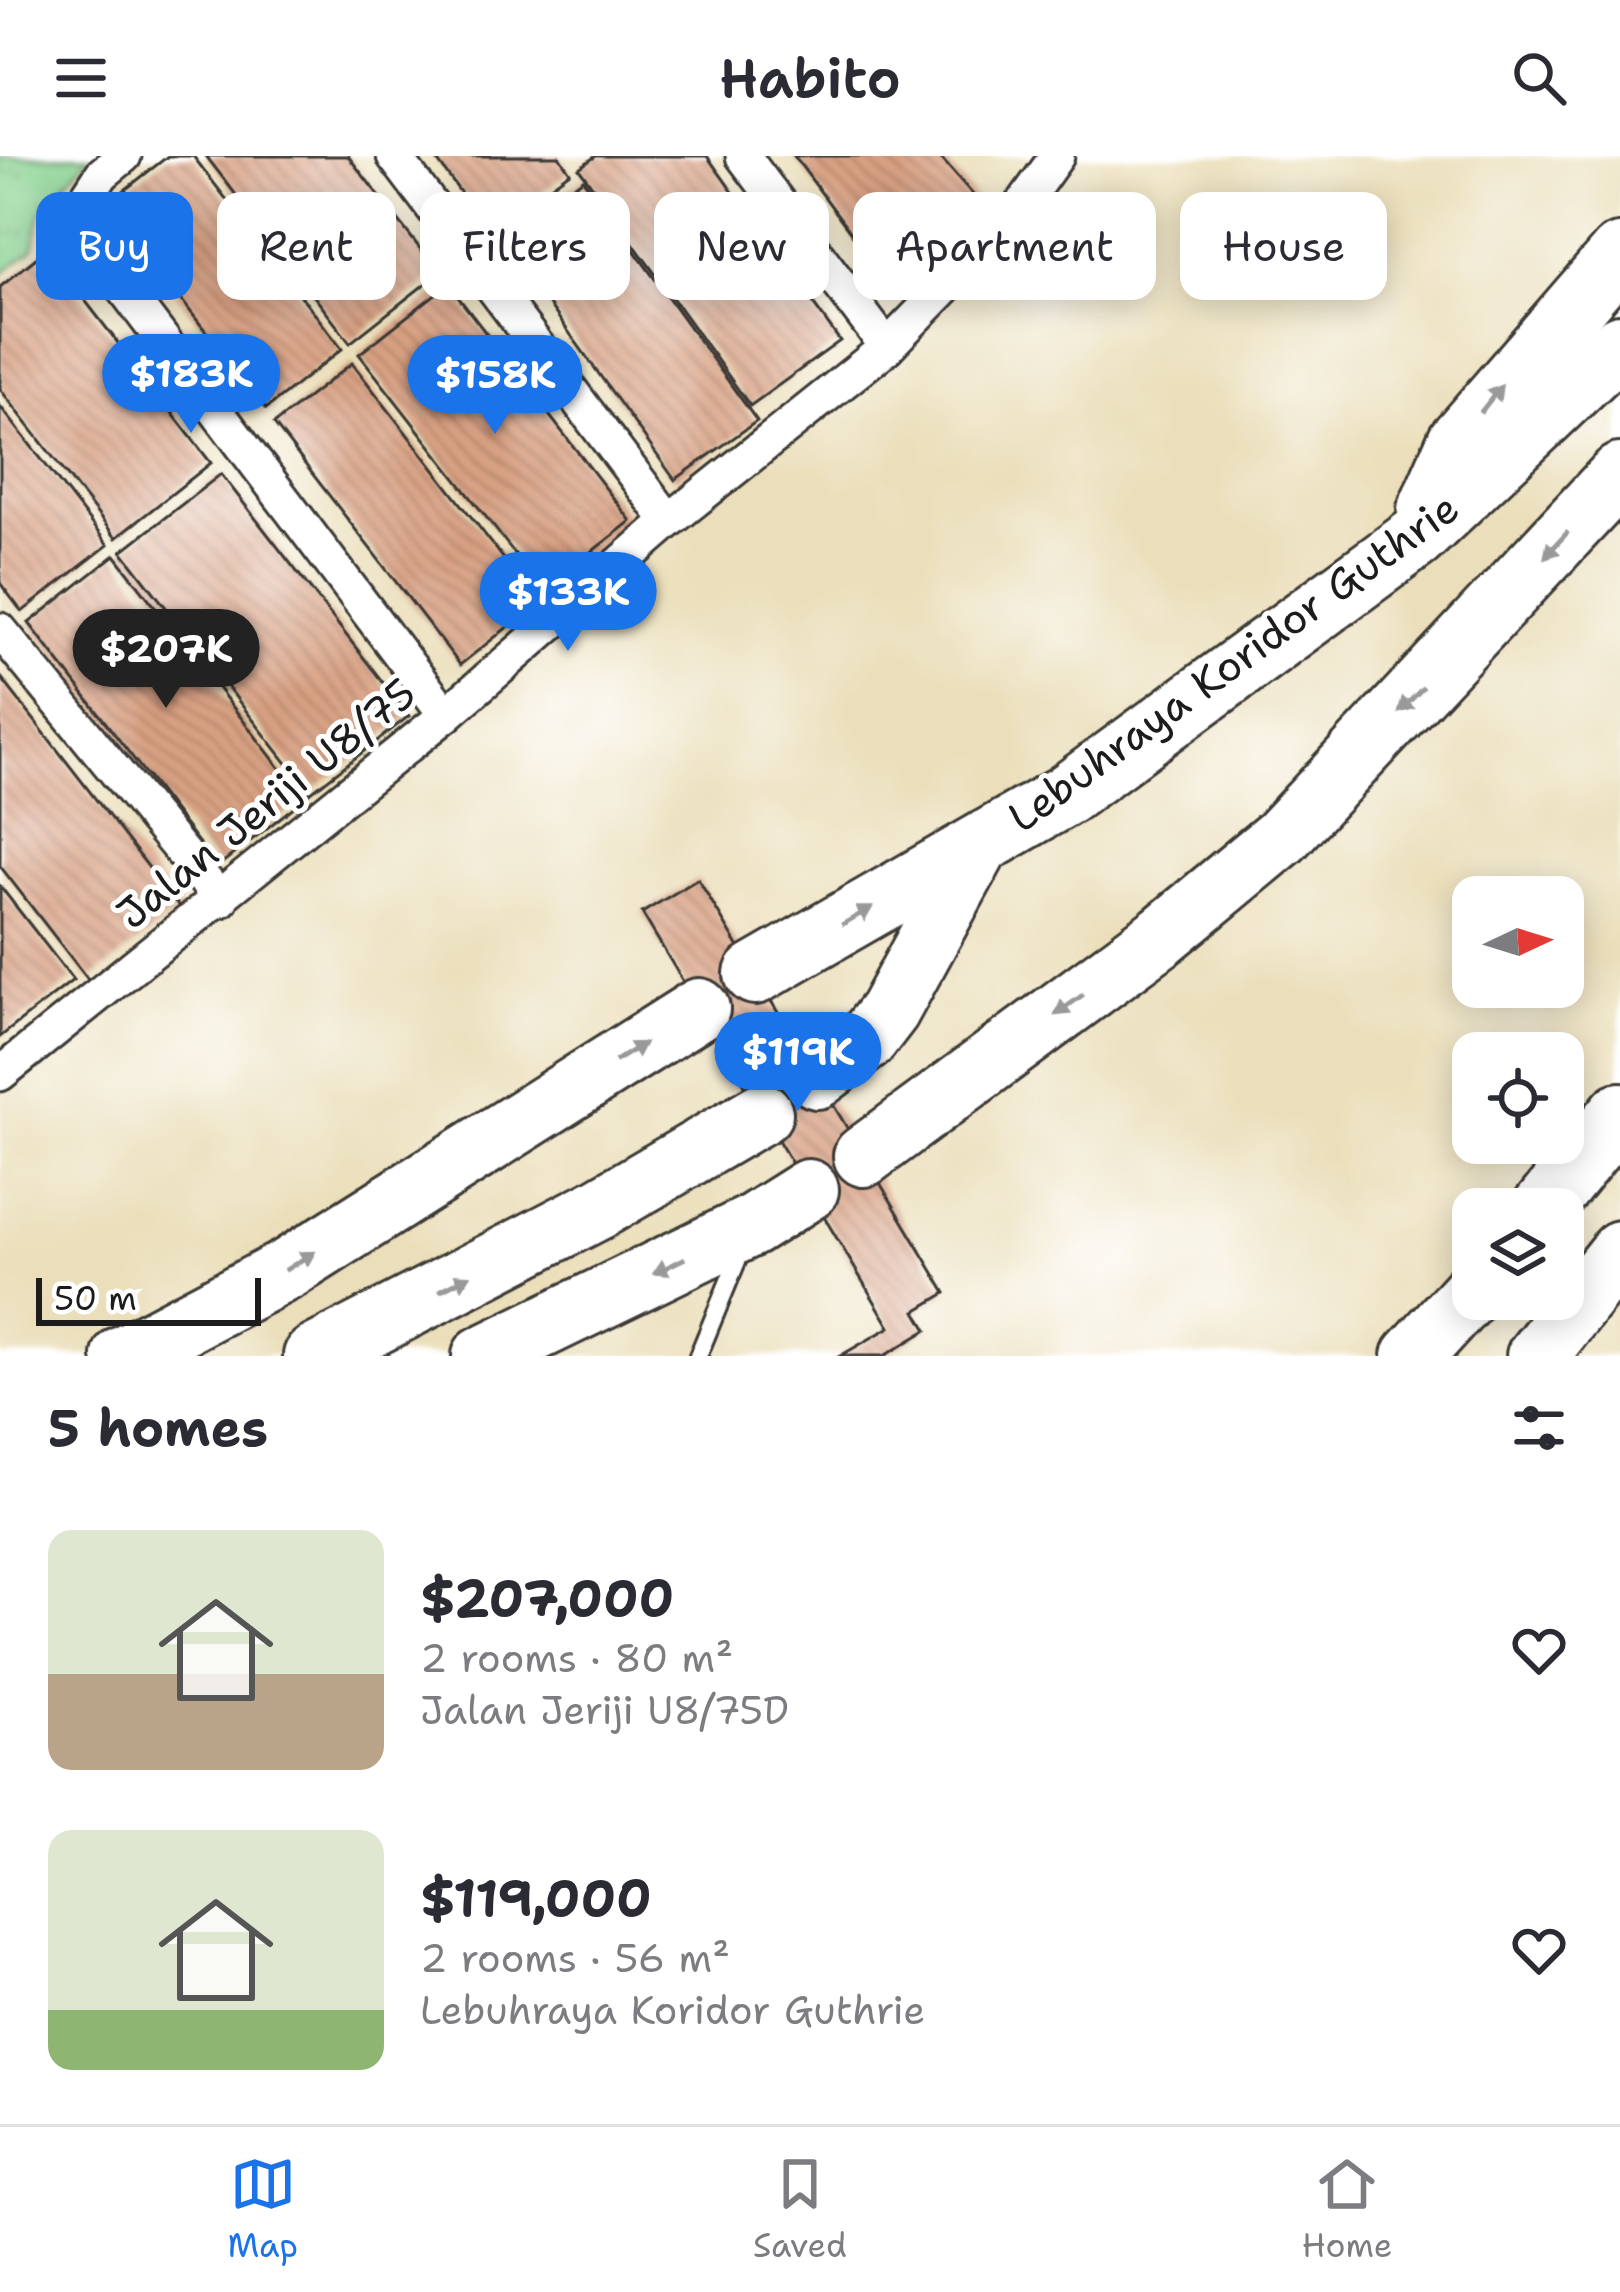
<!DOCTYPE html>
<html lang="en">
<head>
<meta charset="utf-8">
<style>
	:root { --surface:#fff; --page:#f7f7f7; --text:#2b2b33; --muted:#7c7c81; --line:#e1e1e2; --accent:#1a73e8 }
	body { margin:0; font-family:"Shantell Sans",sans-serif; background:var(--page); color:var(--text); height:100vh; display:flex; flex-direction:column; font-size:45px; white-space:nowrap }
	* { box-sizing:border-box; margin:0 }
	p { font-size:39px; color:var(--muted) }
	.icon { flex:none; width:66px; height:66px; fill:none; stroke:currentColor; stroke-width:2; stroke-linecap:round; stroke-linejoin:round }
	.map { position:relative; height:1200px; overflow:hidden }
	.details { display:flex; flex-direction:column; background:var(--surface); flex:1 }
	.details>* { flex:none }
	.hud { position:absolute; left:36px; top:36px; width:1548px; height:108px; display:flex; gap:24px }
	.needle { width:78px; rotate:86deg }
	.tools { position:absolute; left:1452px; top:720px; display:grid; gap:24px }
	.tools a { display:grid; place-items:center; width:132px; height:132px; border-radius:24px; background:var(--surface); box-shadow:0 6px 30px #0003; font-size:60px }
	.scale { position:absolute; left:36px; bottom:30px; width:225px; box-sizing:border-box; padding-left:12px; border:6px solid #1c1c1c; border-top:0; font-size:33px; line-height:42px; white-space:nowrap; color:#1c1c1c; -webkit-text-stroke:9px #fff; paint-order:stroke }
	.price { position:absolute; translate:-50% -102px; padding:0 27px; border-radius:42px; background:var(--accent); color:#fff; font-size:39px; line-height:78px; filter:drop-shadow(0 3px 6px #0008) }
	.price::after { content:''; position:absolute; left:50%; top:72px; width:36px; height:27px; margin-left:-18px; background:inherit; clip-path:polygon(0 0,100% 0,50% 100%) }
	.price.current { background:#222; color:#fff }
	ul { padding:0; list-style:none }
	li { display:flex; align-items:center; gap:36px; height:300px; padding:0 48px }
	li span { display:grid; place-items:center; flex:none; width:336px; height:240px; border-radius:24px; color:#555 }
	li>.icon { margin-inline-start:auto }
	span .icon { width:144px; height:144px; fill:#fffc; stroke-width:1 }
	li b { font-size:51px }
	h2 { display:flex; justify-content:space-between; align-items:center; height:144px; padding:0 48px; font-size:51px }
	.chip { padding:0 42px; border-radius:24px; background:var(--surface); box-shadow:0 6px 30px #0003; font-size:42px; line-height:108px }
	.chip.current { background:var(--accent); color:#fff }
	header { display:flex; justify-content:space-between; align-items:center; height:156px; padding:0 48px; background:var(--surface); font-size:54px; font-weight:600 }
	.dock { display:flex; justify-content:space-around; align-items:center; height:168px; border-top:3px solid var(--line); background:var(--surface); font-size:33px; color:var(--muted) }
	.dock a { display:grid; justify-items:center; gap:6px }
	.dock .current { color:var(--accent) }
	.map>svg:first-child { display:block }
</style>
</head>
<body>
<header><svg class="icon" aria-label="menu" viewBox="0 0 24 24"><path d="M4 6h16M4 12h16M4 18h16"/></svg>Habito<svg class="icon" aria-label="search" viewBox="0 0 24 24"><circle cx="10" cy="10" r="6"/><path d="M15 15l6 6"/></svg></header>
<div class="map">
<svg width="1620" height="1200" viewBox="0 0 1620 1200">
	<defs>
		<pattern id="park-tufts" width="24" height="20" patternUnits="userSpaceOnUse" patternTransform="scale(3)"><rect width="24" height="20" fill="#85d08d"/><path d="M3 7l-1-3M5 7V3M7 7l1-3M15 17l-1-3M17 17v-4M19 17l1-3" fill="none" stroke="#72b279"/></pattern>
		<pattern id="building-back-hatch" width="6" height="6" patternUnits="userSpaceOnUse" patternTransform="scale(3)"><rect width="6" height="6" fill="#d9a183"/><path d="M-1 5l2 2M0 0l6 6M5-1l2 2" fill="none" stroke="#af826a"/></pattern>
	</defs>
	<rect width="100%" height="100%" fill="#fff"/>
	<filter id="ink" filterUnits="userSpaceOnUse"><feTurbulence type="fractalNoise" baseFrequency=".00833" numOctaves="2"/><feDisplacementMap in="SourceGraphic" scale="24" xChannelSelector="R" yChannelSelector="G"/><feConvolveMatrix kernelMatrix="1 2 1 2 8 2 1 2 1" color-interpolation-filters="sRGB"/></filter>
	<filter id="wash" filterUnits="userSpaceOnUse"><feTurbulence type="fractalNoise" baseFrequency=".004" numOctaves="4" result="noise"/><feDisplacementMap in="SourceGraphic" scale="48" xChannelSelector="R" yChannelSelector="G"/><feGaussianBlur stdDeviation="2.7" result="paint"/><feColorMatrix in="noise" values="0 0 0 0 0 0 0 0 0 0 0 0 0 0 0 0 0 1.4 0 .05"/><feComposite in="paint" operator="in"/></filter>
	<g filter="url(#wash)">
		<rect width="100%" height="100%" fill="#ebdfbb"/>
		<path fill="url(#park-tufts)" stroke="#507654" stroke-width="3" d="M 0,0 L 90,0 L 42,54 L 33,94 L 0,119 Z"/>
		<g id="blocks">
			<g fill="url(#building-back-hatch)">
				<path d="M 168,0 L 193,0 L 342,193 L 266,253 L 107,48 Z"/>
				<path d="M 206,0 L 348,0 L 439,117 L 350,187 Z"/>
				<path d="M 434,0 L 559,0 L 570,16 L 488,75 Z"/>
				<path d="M 596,0 L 707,0 L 840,185 L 750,250 L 579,12 Z"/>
				<path d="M 794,0 L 939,0 L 982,49 L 886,124 Z"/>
				<path d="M 583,23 L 757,265 L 675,324 L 502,83 Z"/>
				<path d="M 46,94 L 211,307 L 116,382 L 0,233 L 0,131 Z"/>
				<path d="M 448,128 L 631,365 L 543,434 L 359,198 Z"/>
				<path d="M 352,207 L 538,447 L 460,509 L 274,268 Z"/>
				<path d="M 0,250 L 108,389 L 22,456 L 0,427 Z"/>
				<path d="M 221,318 L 409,560 L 310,637 L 122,395 Z"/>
				<path d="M 115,399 L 304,643 L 217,711 L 29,467 Z"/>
				<path d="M 0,520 L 181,753 L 89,825 L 0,710 Z"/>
				<path d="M 698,723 L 946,1137 L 916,1155 L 927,1174 L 884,1200 L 840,1200 L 890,1171 L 642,757 Z"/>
				<path d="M 0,730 L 73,824 L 0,881 Z"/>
			</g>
		</g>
	</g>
	<g filter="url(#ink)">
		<use href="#blocks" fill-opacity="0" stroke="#3b3934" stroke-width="3"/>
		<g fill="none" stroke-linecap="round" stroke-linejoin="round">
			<defs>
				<path id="lane" d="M 698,1200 L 742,1093"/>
				<g id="street">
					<path d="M 124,0 L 102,18 L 76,58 L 82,77 L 446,559"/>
					<path d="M 394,0 L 669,365"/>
					<path d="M 743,0 L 887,191"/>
					<path d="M 0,474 L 221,744"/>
					<path d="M 0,918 L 446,559 L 669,365 L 887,191 L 1012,63 L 1057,0"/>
				</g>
				<g id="highway">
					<path d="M 1428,354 L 1458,285 L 1620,98"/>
					<path d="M 755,818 L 1066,639 L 1416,382 L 1620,189"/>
					<path d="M 817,922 L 866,885 L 889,855 L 978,692"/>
					<path d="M 864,1000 L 1163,779 L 1281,681 L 1620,318"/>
					<path d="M 1542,1053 L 1620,957"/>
					<path d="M 123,1200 L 288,1113 L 699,853"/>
					<path d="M 314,1200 L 598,1053 L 762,957"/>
					<path d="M 483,1200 L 751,1070 L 808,1034"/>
					<path d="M 1413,1200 L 1473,1134"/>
					<path d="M 1537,1200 L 1620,1095"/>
				</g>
			</defs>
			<use href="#lane" stroke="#3b3934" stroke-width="22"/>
			<use href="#street" stroke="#3b3934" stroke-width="39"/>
			<use href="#highway" stroke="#3b3934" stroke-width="66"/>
			<use href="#lane" stroke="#fff" stroke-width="16"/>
			<use href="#street" stroke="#fff" stroke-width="33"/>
			<use href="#highway" stroke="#fff" stroke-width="60"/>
		</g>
		<defs><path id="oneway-solid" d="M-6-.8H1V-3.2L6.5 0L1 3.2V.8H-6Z" transform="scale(3)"/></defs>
		<g fill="#999">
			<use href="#oneway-solid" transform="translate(1491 243) rotate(-52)"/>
			<use href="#oneway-solid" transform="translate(1556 389) rotate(132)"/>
			<use href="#oneway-solid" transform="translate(1411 544) rotate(134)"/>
			<use href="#oneway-solid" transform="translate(857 760) rotate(-30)"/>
			<use href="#oneway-solid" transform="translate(1069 849) rotate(144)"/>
			<use href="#oneway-solid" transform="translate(630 896) rotate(-32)"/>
			<use href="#oneway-solid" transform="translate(300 1105) rotate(-32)"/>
			<use href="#oneway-solid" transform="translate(669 1110) rotate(154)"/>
			<use href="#oneway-solid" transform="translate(455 1127) rotate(-27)"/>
		</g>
	</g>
	<g text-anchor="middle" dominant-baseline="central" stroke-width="10" stroke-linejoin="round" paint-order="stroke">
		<g font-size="42" fill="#1c1c1c" stroke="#fff">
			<text transform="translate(1233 506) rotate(-36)">Lebuhraya Koridor Guthrie</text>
			<text transform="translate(266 647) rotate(-39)">Jalan Jeriji U8/75</text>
		</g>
	</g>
</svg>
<div class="tools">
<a><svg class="needle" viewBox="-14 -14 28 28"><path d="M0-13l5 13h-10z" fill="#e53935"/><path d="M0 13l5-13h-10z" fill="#7c7c81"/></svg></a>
<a><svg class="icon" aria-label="locate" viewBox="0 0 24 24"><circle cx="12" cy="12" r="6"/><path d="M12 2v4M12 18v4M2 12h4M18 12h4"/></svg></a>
<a><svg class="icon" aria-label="layers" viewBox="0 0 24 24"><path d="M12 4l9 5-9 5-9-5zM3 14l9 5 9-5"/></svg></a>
</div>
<div class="scale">50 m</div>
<b class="price" style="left:191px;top:280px">$183K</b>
<b class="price" style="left:495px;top:281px">$158K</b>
<b class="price" style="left:568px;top:498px">$133K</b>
<b class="price current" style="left:166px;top:555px">$207K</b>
<b class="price" style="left:798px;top:958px">$119K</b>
<div class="hud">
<a class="chip current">Buy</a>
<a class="chip">Rent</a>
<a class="chip">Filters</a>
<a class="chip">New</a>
<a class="chip">Apartment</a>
<a class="chip">House</a>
</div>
</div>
<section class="details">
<h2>5 homes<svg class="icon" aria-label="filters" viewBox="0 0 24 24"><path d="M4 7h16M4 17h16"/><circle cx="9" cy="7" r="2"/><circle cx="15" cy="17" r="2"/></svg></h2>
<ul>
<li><span style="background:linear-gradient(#dfe7d0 60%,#b9a48a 0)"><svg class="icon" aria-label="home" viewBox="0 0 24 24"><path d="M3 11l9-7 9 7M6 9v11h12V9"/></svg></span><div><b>$207,000</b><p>2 rooms · 80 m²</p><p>Jalan Jeriji U8/75D</p></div><svg class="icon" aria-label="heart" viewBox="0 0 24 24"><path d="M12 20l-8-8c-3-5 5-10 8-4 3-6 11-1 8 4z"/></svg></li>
<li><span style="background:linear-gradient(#dfe7d0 75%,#8fb573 0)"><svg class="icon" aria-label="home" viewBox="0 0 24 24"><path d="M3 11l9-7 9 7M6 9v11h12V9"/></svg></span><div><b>$119,000</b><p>2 rooms · 56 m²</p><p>Lebuhraya Koridor Guthrie</p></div><svg class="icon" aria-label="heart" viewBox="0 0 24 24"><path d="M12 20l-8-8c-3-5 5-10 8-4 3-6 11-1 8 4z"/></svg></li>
</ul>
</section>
<nav class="dock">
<a class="current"><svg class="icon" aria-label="map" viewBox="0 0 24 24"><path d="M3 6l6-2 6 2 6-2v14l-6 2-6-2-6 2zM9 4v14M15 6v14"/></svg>Map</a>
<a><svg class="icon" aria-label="saved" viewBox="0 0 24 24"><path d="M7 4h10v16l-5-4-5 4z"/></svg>Saved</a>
<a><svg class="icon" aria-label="home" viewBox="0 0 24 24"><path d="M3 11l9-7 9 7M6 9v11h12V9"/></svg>Home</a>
</nav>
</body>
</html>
